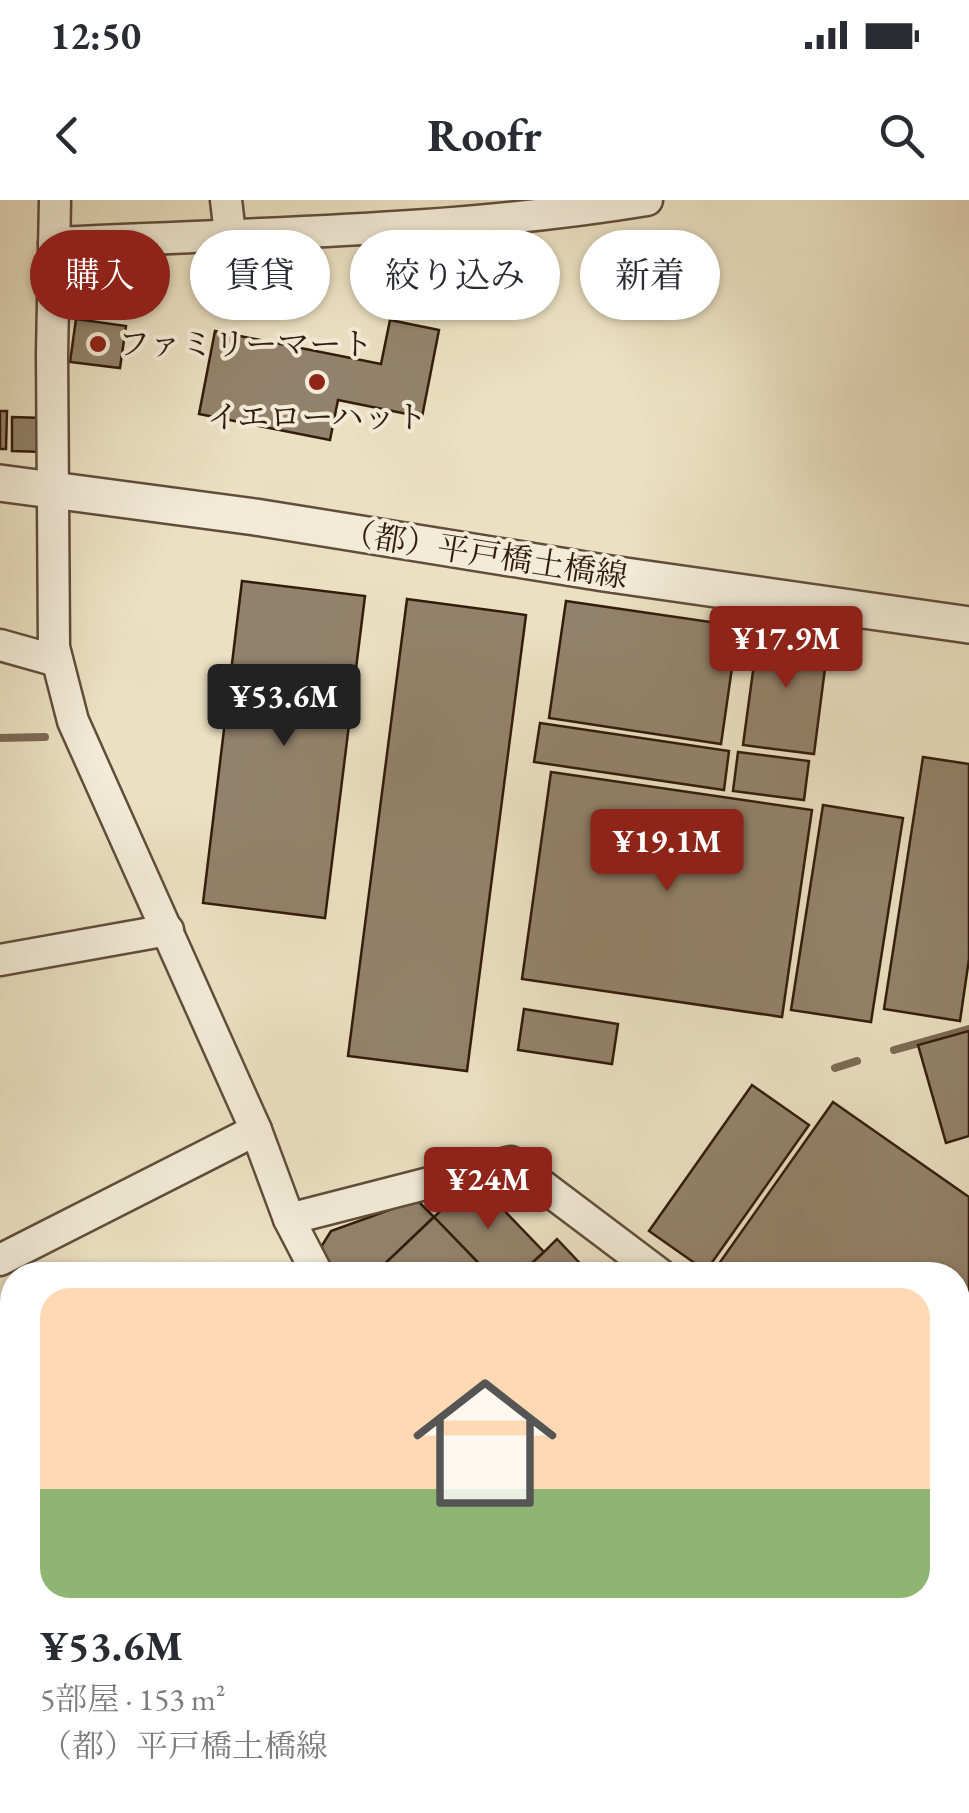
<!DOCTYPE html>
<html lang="ja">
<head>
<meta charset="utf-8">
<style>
	:root { --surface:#fff; --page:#f2f2f3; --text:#2b2b33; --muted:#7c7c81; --accent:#8f2418 }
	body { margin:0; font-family:"EB Garamond","Noto Serif JP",serif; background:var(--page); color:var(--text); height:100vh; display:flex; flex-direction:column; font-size:38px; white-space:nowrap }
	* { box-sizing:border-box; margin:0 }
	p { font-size:32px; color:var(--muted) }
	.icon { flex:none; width:55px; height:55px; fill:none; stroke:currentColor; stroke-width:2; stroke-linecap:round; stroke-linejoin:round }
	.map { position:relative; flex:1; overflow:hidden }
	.details { position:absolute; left:0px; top:1062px; width:970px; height:552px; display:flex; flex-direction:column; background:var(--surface); border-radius:40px 40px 0 0; box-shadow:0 2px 8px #0004 }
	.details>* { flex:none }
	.guide { position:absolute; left:30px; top:30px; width:910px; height:90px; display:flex; gap:20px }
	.price { position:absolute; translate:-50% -85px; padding:0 22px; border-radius:10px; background:var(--accent); color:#fff; font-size:32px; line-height:65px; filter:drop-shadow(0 2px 5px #0008) }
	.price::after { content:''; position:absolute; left:50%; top:60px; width:30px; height:22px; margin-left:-15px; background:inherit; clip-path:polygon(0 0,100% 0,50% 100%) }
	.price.active { background:#222; color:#fff }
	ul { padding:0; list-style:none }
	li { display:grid; align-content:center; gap:20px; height:530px; padding:0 40px }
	li span { display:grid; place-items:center; height:310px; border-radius:30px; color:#555 }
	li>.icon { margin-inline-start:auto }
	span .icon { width:180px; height:180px; fill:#fffc; stroke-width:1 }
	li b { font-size:42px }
	.tag { padding:0 35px; border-radius:45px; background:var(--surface); box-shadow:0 2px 8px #0004; font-size:35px; line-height:90px }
	.tag.active { background:var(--accent); color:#fff }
	.status { display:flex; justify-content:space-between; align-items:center; height:70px; padding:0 50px; background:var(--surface); direction:ltr }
	.status svg { height:28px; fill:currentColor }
	header { display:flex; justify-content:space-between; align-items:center; height:130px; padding:0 40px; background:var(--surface); font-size:45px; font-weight:700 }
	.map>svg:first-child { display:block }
</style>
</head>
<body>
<div class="status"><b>12:50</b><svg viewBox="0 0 49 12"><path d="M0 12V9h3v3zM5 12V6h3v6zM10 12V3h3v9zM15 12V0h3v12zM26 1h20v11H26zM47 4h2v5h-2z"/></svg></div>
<header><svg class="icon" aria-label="back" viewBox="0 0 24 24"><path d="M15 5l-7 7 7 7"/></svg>Roofr<svg class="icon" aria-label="search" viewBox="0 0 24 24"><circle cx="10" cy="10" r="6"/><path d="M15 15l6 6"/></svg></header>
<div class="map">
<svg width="969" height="1613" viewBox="0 0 969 1613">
	<rect width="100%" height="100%" fill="#ebe0c2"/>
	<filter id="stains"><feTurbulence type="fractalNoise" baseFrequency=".002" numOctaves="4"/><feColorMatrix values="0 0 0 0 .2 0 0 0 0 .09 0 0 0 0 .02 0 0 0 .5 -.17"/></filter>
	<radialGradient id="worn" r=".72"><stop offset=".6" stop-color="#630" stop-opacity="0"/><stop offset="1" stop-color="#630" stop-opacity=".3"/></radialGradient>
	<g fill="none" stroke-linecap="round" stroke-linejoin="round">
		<g stroke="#7c6954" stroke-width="8">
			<path d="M 0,538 L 45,537"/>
			<path d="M 894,850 L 969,829"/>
			<path d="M 835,868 L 857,861"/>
		</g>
	</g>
	<g fill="#93826b" stroke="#331c0c" stroke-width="2.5">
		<path d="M 76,119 L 126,126 L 120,168 L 70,162 Z"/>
		<path d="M 390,120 L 439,130 L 422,217 L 338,200 L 330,240 L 199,214 L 215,131 L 381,164 Z"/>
		<path d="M 0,211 L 7,211 L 6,249 L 0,249 Z"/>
		<path d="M 12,217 L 44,218 L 43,252 L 12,251 Z"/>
		<path d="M 242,381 L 365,396 L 325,718 L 203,703 Z"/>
		<path d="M 407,399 L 526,415 L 467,871 L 348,856 Z"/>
		<path d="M 566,401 L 738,426 L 721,544 L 549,518 Z"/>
		<path d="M 759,427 L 829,437 L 814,554 L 743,545 Z"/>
		<path d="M 540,523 L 729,551 L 724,590 L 534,562 Z"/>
		<path d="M 738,552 L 809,561 L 804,600 L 733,591 Z"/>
		<path d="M 923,557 L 969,564 L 969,759 L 960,821 L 884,809 Z"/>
		<path d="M 551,572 L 812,610 L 782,817 L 522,779 Z"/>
		<path d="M 823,605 L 903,618 L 871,822 L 791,810 Z"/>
		<path d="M 524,809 L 618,824 L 612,864 L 518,850 Z"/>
		<path d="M 969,831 L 969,936 L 946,943 L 918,845 Z"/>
		<path d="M 752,885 L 809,925 L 706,1071 L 649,1031 Z"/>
		<path d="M 833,902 L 969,997 L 969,1179 L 958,1195 L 958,1075 L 711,1075 Z"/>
		<path d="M 474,979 L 544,1052 L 519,1075 L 490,1075 L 434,1017 Z"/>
		<path d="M 417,1000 L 434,1017 L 373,1075 L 337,1075 L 321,1047 L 331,1031 Z"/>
		<path d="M 434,1017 L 490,1075 L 373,1075 Z"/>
		<path d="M 557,1039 L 591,1075 L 519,1075 L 544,1052 Z"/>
		<path d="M 969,1213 L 969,1261 L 958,1252 L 958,1229 Z"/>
	</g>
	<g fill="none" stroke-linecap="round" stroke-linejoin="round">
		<defs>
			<g id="minor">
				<path d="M 55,0 L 52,154 L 54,447 L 73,521 L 256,930 L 289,1019 L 318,1075"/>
				<path d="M 226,0 L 230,34"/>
				<path d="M 54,43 C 252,33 452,32 647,0"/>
				<path d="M 0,445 L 57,461"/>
				<path d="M 0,760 L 168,730"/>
				<path d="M 289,1019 L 511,962 L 661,1075"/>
				<path d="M 0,1060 L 256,930"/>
				<path d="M 958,1280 L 969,1287"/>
				<path d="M 584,1602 L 590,1613"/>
			</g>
			<g id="tertiary">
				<path d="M 0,283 L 255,317 L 604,373 L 969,425"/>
				<path d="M 0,1582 L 12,1576"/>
				<path d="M 0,1604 L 5,1613"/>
			</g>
		</defs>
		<use href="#minor" stroke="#614d3a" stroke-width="35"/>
		<use href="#tertiary" stroke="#614d3a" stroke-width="40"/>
		<use href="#minor" stroke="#f2ebd7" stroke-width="30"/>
		<use href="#tertiary" stroke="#f2ebd7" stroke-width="35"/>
	</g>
	<g fill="#8f2418" stroke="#f2ebd7" stroke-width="4">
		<circle cx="98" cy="144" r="10"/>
		<circle cx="317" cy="182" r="10"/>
	</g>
	<g text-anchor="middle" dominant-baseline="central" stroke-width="8" stroke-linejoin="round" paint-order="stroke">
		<g font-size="32" fill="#331c0c" stroke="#f2ebd7" text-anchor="start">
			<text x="118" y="144">ファミリーマート</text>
			<text x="317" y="217" text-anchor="middle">イエローハット</text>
		</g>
		<g font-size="32" fill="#331c0c" stroke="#f2ebd7">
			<text transform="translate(485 354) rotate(9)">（都）平戸橋土橋線</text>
		</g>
	</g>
	<rect width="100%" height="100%" filter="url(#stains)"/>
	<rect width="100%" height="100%" fill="url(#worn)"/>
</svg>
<b class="price" style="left:786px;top:491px">¥17.9M</b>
<b class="price active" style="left:284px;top:549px">¥53.6M</b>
<b class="price" style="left:667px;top:694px">¥19.1M</b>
<b class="price" style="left:488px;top:1032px">¥24M</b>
<div class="guide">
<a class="tag active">購入</a>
<a class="tag">賃貸</a>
<a class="tag">絞り込み</a>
<a class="tag">新着</a>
</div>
<section class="details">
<ul>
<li><span style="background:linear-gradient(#ffd9b3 65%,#8fb573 0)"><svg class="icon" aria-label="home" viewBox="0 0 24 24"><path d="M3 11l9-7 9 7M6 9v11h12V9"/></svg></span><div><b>¥53.6M</b><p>5部屋 · 153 m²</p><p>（都）平戸橋土橋線</p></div></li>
</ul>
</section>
</div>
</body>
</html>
